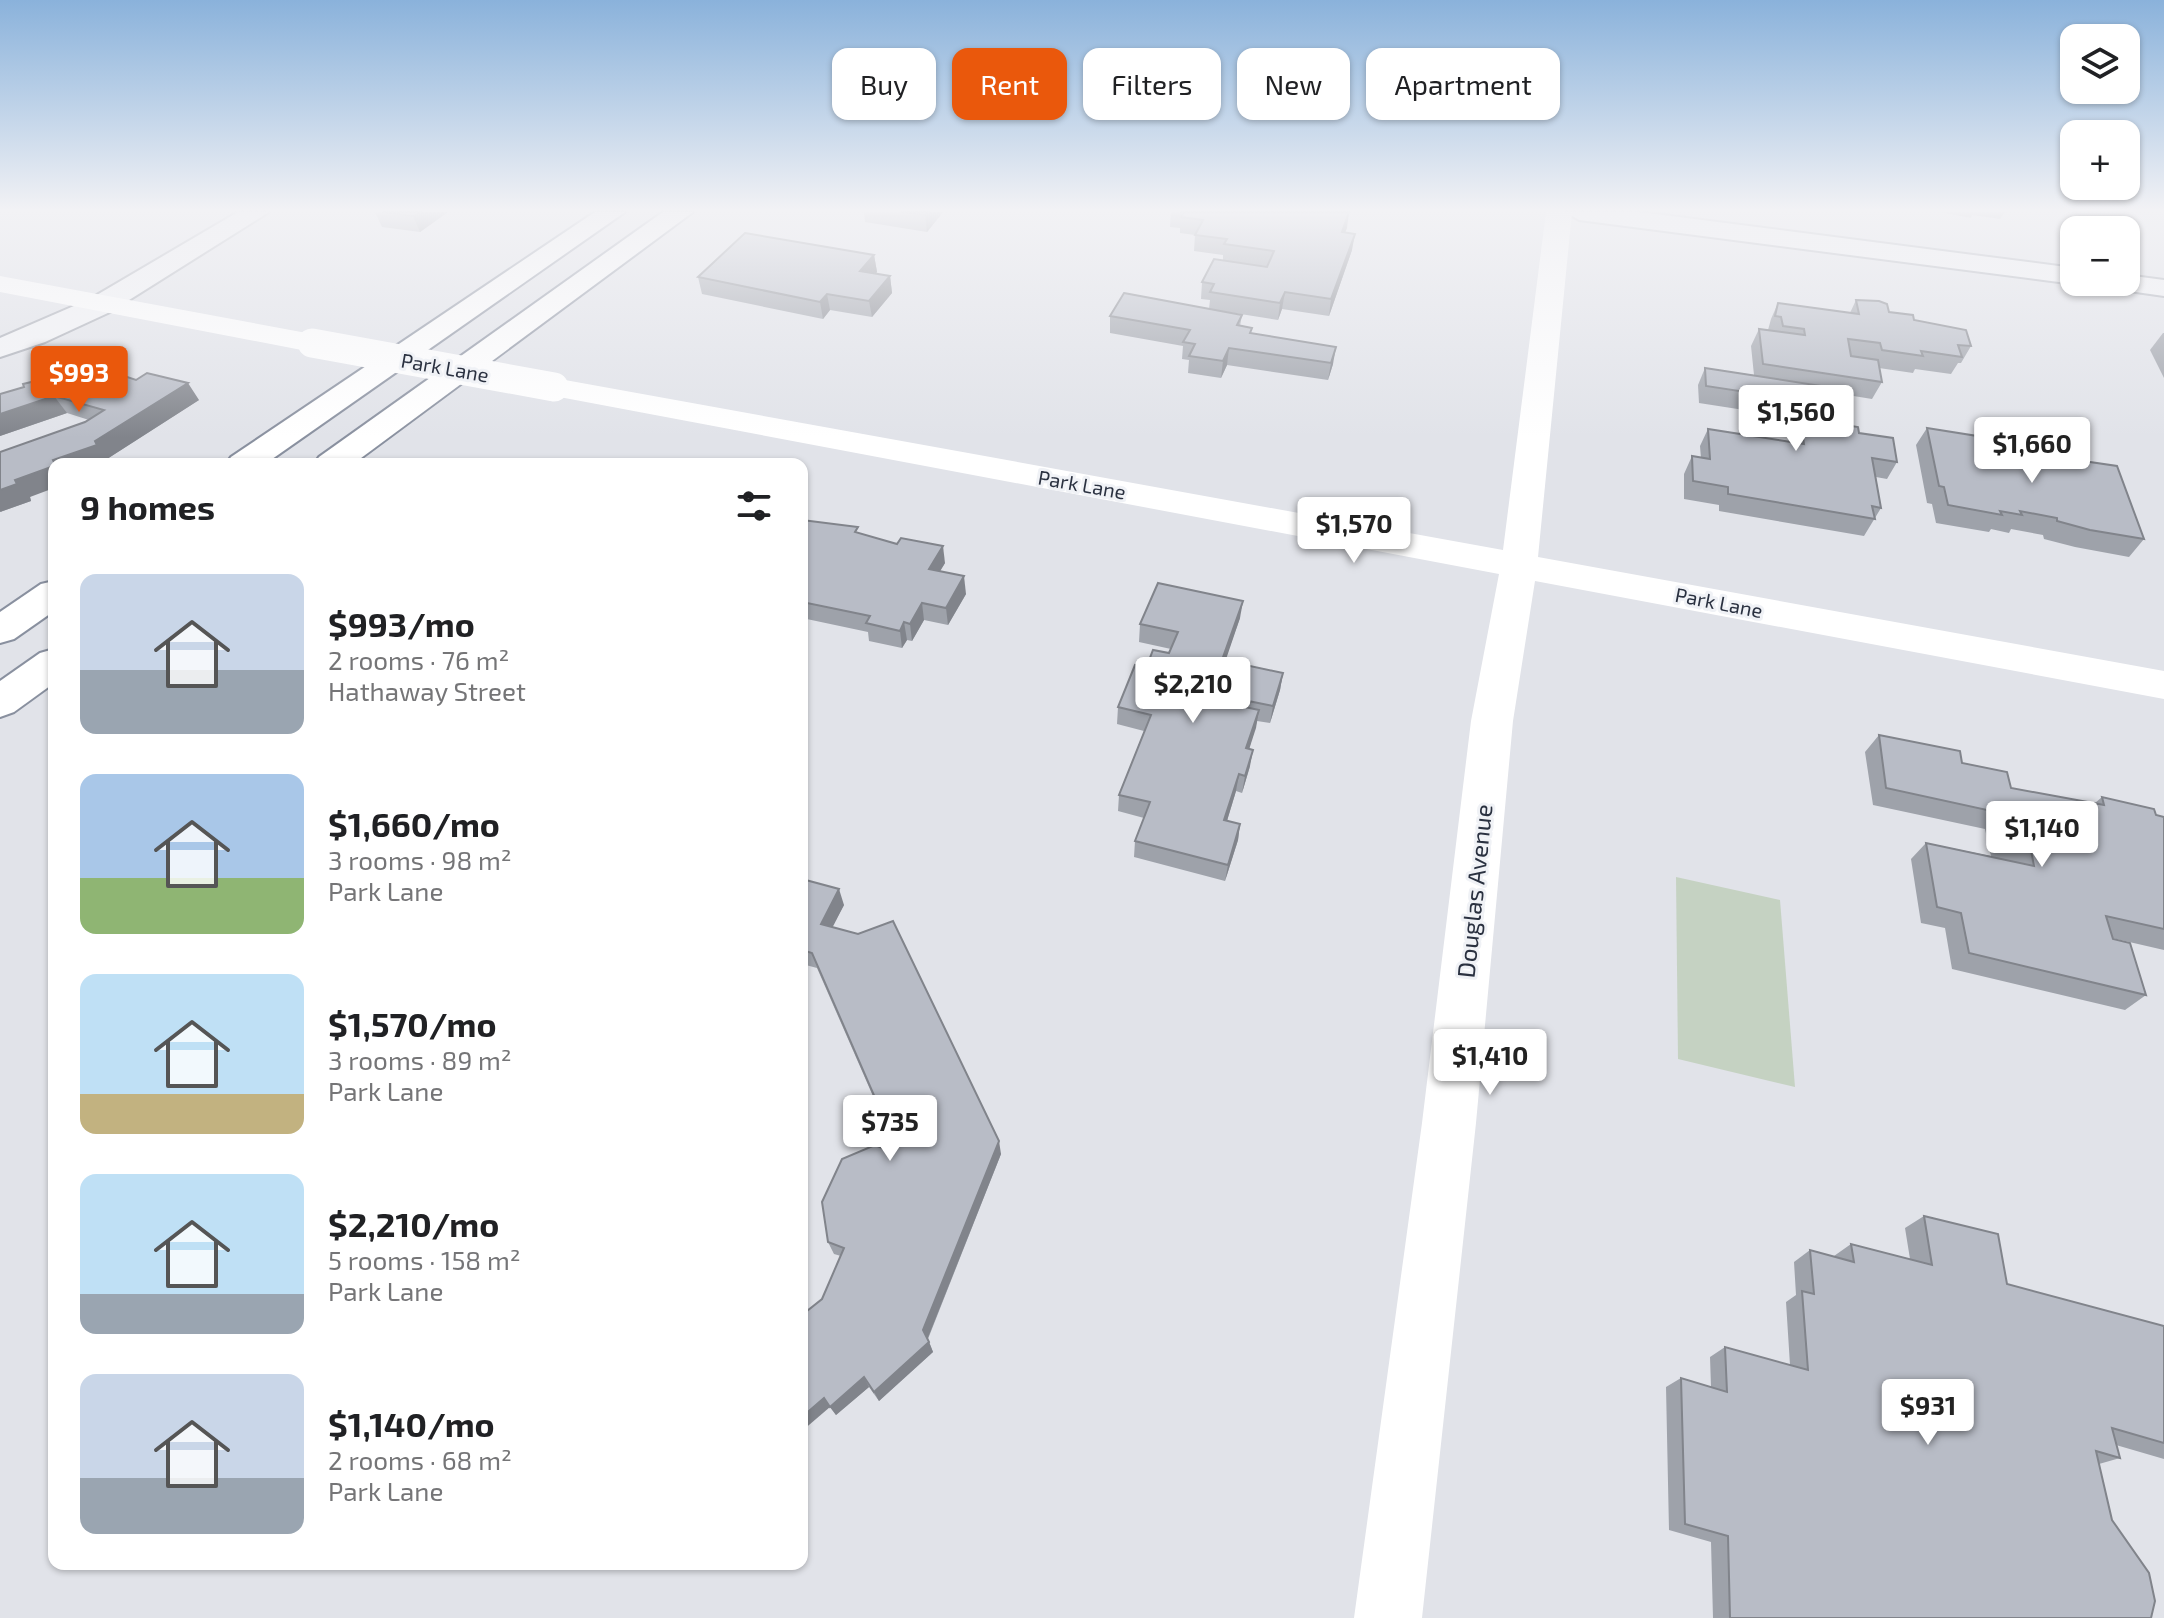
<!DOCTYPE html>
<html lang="en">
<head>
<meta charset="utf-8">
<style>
	:root { --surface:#fff; --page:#f2f2f2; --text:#202124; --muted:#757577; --accent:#ea580c }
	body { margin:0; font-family:"Exo 2",sans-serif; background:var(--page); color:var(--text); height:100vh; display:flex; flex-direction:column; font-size:30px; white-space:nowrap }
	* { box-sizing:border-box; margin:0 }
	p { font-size:26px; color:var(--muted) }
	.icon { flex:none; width:44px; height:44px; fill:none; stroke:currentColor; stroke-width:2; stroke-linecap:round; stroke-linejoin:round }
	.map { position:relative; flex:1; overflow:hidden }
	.panel { position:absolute; left:48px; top:458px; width:760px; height:1112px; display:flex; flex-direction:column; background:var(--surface); border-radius:16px; box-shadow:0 2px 6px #0004 }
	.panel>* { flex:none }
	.guide { position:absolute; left:832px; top:48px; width:760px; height:72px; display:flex; gap:16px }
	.controls { position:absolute; left:2060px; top:24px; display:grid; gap:16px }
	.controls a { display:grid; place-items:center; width:80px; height:80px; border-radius:16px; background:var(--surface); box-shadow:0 2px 6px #0004; font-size:40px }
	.price { position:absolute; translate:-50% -68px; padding:0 18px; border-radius:8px; background:#fff; color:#222; font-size:26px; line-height:52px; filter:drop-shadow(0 2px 4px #0008) }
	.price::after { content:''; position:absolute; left:50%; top:48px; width:24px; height:18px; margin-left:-12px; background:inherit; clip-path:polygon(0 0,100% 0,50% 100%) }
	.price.on { background:var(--accent); color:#fff }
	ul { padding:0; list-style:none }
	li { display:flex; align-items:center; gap:24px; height:200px; padding:0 32px }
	li span { display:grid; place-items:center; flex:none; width:224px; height:160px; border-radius:16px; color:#555 }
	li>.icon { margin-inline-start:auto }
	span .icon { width:96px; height:96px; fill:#fffc; stroke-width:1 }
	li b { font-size:34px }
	h2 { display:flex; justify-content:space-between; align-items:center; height:96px; padding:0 32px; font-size:34px }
	.pill { padding:0 28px; border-radius:16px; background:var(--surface); box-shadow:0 2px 6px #0004; font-size:28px; line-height:72px }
	.pill.on { background:var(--accent); color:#fff }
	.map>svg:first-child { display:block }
</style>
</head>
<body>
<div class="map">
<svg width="2164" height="1618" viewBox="0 0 2164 1618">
	<rect width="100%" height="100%" fill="#e1e3e9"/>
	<path fill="#c5d2c2" d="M 1676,877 L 1780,900 L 1795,1087 L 1678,1059 Z"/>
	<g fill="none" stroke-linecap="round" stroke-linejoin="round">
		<defs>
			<g id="street">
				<path d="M 238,212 L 269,212 L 110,312 L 45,342 L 0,357 L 0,338 L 90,299 Z"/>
				<path d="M 1566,212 L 1640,212 L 2074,268 L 2074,282 L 2084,282 L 2074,284 L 1579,220 Z"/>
				<path d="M 2126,275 L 2164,280 L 2164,296 L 2108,288 L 2104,282 L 2126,282 Z"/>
			</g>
			<g id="highway">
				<path d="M 595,212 L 625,212 L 265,464 L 226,464 L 231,457 Z"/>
				<path d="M 663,212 L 693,212 L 353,464 L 314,464 L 319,457 Z"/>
				<path d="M 54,581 L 54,611 L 14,639 L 0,643 L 0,612 L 41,584 Z"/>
				<path d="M 54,649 L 54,683 L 14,712 L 0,717 L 0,681 L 40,653 Z"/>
			</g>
		</defs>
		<use href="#street" stroke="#a6aab3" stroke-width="4"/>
		<use href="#highway" stroke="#89909f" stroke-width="4"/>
		<use href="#street" fill="#f3f4f7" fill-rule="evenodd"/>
		<g fill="#fff" fill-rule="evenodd">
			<path d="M 1546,212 L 1572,212 L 1538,557 L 2164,671 L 2164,699 L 1535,581 L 1513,721 L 1476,1123 L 1422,1618 L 1354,1618 L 1422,1123 L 1471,721 L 1499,574 L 554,396 L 543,394 L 538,387 L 543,380 L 554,378 L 1503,550 Z"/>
			<path d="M 0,276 L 312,334 L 323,337 L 327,343 L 323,349 L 312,352 L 0,292 Z"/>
		</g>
		<use href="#highway" fill="#fff" fill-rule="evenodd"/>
		<path stroke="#fff" stroke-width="29" d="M 312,343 L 554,387"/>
	</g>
	<g fill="#9ea2aa">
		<path d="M 375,212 L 448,212 L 420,232 L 382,227 Z"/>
		<path d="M 864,212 L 943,212 L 927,232 L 865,222 Z"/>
		<path d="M 1171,212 L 1349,212 L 1345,232 L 1352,250 L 1329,316 L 1282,309 L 1278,320 L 1209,309 L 1210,300 L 1201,299 L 1202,282 L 1223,260 L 1223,255 L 1194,251 L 1195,235 L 1180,233 L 1180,228 L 1170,227 Z"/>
		<path d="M 1940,212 L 2005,212 L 2000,219 L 1972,215 L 1971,218 Z"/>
		<path d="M 874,255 L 877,272 L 875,274 L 890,276 L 892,293 L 872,317 L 830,310 L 823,319 L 702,294 L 698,277 Z"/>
		<path d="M 1856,300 L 1914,320 L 1971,346 L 1961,363 L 1958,363 L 1951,374 L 1915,369 L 1913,373 L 1879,368 L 1882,382 L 1872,399 L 1829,392 L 1833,423 L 1859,433 L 1897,462 L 1887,479 L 1876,477 L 1881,508 L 1864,536 L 1719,511 L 1719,505 L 1684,499 L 1684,474 L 1692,456 L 1701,458 L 1700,446 L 1708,429 L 1792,442 L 1794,437 L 1773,434 L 1770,414 L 1699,403 L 1698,385 L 1705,368 L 1754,375 L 1751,346 L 1759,329 L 1768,330 L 1771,319 L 1778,303 L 1850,313 Z"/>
		<path d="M 1242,315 L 1240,326 L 1252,334 L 1333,364 L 1328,380 L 1227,365 L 1221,378 L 1188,373 L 1189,360 L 1182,359 L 1183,346 L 1110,333 L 1110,316 Z"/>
		<path d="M 2163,333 L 2164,333 L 2164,378 L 2150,350 Z"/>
		<path d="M 24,387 L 199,400 L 107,459 L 110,463 L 54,464 L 30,497 L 31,501 L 0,512 L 85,422 L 89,420 L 67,413 L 0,436 L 0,394 Z"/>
		<path d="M 1927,428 L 1980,446 L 2144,539 L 2129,557 L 2075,547 L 2044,539 L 2043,535 L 2011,529 L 2009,533 L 1991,529 L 1989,532 L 1936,523 L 1932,504 L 1927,503 L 1916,445 Z"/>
		<path d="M 802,520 L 859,533 L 945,563 L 940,571 L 966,594 L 948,625 L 924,620 L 912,641 L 907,640 L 902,648 L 869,641 L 868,632 L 802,618 Z"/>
		<path d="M 1240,618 L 1225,660 L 1283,673 L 1280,690 L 1270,723 L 1257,721 L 1249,749 L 1250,766 L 1242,793 L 1236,791 L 1227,821 L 1240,824 L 1238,840 L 1225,881 L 1134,857 L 1135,841 L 1144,818 L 1118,811 L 1119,795 L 1144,731 L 1117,724 L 1118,707 L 1148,668 L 1148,663 L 1169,653 L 1171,649 L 1139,642 L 1140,624 Z"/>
		<path d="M 1879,735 L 1962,763 L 2011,788 L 2095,803 L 2102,797 L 2164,817 L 2164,950 L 2112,938 L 2146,995 L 2125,1010 L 1952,969 L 1945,928 L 1921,923 L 1911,859 L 1926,843 L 1991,856 L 1985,829 L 1873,805 L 1865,752 Z"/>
		<path d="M 802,879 L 844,905 L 832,927 L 1001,1154 L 928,1339 L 933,1352 L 879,1401 L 869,1387 L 836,1415 L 830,1407 L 822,1299 L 841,1256 L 834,1254 L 828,1242 L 892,1152 L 893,1142 L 817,968 L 802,964 Z"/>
		<path d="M 1924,1216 L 2007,1284 L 2164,1326 L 2164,1459 L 2116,1445 L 2120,1458 L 2099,1464 L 2112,1520 L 2151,1618 L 1713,1618 L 1711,1542 L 1669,1530 L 1666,1387 L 1681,1378 L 1711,1387 L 1710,1357 L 1725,1347 L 1790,1365 L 1786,1302 L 1796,1295 L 1794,1262 L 1810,1250 L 1834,1257 L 1834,1256 L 1851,1244 L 1910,1259 L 1905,1228 Z"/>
	</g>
	<g fill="#81848b">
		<path d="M 420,212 L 448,212 L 420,232 L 413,216 Z"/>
		<path d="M 928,212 L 943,212 L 927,232 L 925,215 Z"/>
		<path d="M 1349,212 L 1347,228 L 1339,248 L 1342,232 Z"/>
		<path d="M 1355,234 L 1352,250 L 1329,316 L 1331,299 Z"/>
		<path d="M 874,255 L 877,272 L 862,288 L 860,271 Z"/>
		<path d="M 890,276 L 892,293 L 872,317 L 869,301 Z"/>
		<path d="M 1285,292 L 1282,309 L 1278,320 L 1280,303 Z"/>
		<path d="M 827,294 L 830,310 L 823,319 L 820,302 Z"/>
		<path d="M 1336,347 L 1333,364 L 1328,380 L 1331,363 Z"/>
		<path d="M 1229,348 L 1227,365 L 1221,378 L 1223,361 Z"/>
		<path d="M 188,383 L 199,400 L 107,459 L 110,463 L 106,464 L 55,464 L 53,460 L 95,441 Z"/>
		<path d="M 54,396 L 67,413 L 0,436 L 0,414 Z"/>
		<path d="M 54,466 L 54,488 L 30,497 L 31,501 L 0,512 L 0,490 L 15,480 Z"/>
		<path d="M 943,546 L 945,563 L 931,586 L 929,569 Z"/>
		<path d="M 964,576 L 966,594 L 948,625 L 946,608 Z"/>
		<path d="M 1243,601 L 1240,618 L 1220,677 L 1222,660 Z"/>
		<path d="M 922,603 L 924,620 L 912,641 L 910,624 Z"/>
		<path d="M 904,622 L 907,640 L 902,648 L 900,631 Z"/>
		<path d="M 1283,673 L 1280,690 L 1270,723 L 1273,706 Z"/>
		<path d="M 1259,710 L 1256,728 L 1244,765 L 1246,748 Z"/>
		<path d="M 1253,750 L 1250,766 L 1242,793 L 1245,776 Z"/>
		<path d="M 1239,774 L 1236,791 L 1222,837 L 1224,820 Z"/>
		<path d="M 1240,824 L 1238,840 L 1225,881 L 1228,865 Z"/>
		<path d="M 839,889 L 844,905 L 826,940 L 821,924 Z"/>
		<path d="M 999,1141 L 1001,1154 L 927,1340 L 923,1330 Z"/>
		<path d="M 929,1342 L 933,1352 L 879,1401 L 874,1392 Z"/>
		<path d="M 864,1377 L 869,1387 L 836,1415 L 830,1407 Z"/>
		<path d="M 824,1398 L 830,1407 L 802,1431 L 802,1417 Z"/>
	</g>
	<g fill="#b8bcc6" stroke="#81848b" stroke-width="2">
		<path d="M 382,212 L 420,212 L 413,216 Z"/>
		<path d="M 901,212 L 928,212 L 925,215 Z"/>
		<path d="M 1180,212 L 1349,212 L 1342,232 L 1355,234 L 1331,299 L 1285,292 L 1280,303 L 1210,292 L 1214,284 L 1202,282 L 1214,259 L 1267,267 L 1274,251 L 1224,244 L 1227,239 L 1195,235 L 1203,220 L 1181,217 L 1184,212 Z"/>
		<path d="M 745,233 L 874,255 L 860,271 L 890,276 L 869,301 L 827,294 L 820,302 L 698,277 Z"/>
		<path d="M 1124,293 L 1242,315 L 1237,325 L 1252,328 L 1250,333 L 1336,347 L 1331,363 L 1229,348 L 1223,361 L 1189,356 L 1195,344 L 1183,342 L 1190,330 L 1110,316 Z"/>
		<path d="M 1856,300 L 1879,301 L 1887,304 L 1889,312 L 1913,315 L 1914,320 L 1966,330 L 1971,346 L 1958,345 L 1962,357 L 1921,351 L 1923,356 L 1882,350 L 1880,343 L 1848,339 L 1851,356 L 1878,360 L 1882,382 L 1763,364 L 1759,329 L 1805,335 L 1804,329 L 1783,326 L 1781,317 L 1775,316 L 1778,303 L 1859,314 Z"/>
		<path d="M 82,362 L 136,380 L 147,373 L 188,383 L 95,441 L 97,445 L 53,460 L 55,464 L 54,466 L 15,480 L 17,484 L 0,490 L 0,452 L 85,422 L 104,410 L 54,396 L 0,414 L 0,394 L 24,387 L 23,384 L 60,375 Z"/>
		<path d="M 1705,368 L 1828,387 L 1833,423 L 1858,427 L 1859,433 L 1893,438 L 1897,462 L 1872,458 L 1881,508 L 1872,506 L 1875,519 L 1728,494 L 1728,487 L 1693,481 L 1692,456 L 1710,459 L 1708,429 L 1804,444 L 1801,424 L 1808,425 L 1807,421 L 1781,417 L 1779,397 L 1706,386 Z"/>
		<path d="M 1927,428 L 1977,436 L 1980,446 L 2117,466 L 2144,539 L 2090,530 L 2057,521 L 2057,518 L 2020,511 L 2022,515 L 2000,511 L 2002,515 L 1948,505 L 1944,487 L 1939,486 Z"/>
		<path d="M 802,520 L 858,527 L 855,532 L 897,544 L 901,538 L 943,546 L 929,569 L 964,576 L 946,608 L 922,603 L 910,624 L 904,622 L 900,631 L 866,623 L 870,616 L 802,602 Z"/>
		<path d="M 1158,583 L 1243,601 L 1222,660 L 1283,673 L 1273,706 L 1243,700 L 1240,706 L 1259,710 L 1246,748 L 1253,750 L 1245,776 L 1239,774 L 1224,820 L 1240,824 L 1228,865 L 1135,841 L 1150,802 L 1119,795 L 1151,715 L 1118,707 L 1135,665 L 1160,670 L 1162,665 L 1148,663 L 1153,650 L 1169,653 L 1178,632 L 1140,624 Z"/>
		<path d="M 1879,735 L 1960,751 L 1962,763 L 2007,772 L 2011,788 L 2104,805 L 2102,797 L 2154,809 L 2156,815 L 2164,817 L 2164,929 L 2106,916 L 2113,939 L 2130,943 L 2146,995 L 1969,953 L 1961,913 L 1937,907 L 1926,843 L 2034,866 L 2030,845 L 2007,840 L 2001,813 L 1886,788 Z"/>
		<path d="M 802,879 L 839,889 L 821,924 L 858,934 L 893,921 L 999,1141 L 923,1330 L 929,1342 L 874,1392 L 864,1377 L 830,1407 L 824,1398 L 802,1417 L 802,1315 L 822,1299 L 844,1248 L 828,1242 L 822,1202 L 842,1159 L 875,1145 L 892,1152 L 893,1139 L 812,953 L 802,950 Z"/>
		<path d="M 1924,1216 L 1998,1234 L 2007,1284 L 2164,1326 L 2164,1443 L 2112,1428 L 2120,1458 L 2096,1451 L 2112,1520 L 2149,1573 L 2155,1601 L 2151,1618 L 1730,1618 L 1728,1536 L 1685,1524 L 1681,1378 L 1727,1392 L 1725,1347 L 1808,1370 L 1802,1291 L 1814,1294 L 1810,1250 L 1854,1262 L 1851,1244 L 1932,1265 Z"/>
	</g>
	<linearGradient id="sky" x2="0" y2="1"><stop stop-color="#8ab2db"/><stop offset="0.48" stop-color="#f2f2f5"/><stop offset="1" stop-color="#f2f2f5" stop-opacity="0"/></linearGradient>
	<rect width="2164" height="438" fill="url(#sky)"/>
	<g text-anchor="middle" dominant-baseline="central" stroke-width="6" stroke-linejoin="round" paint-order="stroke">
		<g font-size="20" fill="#2a3140" stroke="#f0f2f6">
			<text transform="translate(445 367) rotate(10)">Park Lane</text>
			<text transform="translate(1082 484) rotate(10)">Park Lane</text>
			<text transform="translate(1719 602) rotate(11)">Park Lane</text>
		</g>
		<g font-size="24" fill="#2a3140" stroke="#f0f2f6">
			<text transform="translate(1474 891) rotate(-84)">Douglas Avenue</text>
		</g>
	</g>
</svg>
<div class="controls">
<a><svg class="icon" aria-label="layers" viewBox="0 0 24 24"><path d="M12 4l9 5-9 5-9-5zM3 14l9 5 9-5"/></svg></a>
<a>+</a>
<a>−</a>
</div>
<b class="price on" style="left:79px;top:414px">$993</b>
<b class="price" style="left:1796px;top:453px">$1,560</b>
<b class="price" style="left:2032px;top:485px">$1,660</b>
<b class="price" style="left:1354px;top:565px">$1,570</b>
<b class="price" style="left:1193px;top:725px">$2,210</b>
<b class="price" style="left:2042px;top:869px">$1,140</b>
<b class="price" style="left:1490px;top:1097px">$1,410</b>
<b class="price" style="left:890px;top:1163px">$735</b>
<b class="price" style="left:1928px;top:1447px">$931</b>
<div class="guide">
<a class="pill">Buy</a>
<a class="pill on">Rent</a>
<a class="pill">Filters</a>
<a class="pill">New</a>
<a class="pill">Apartment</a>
</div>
<section class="panel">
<h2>9 homes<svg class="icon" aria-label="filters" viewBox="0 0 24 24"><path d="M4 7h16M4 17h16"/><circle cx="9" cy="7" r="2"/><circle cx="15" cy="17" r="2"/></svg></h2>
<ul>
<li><span style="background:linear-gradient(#c9d6e8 60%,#9aa5b1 0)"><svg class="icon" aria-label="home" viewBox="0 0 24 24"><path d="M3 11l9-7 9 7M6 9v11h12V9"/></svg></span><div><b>$993/mo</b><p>2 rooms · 76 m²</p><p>Hathaway Street</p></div></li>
<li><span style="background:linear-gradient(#a9c7e8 65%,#8fb573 0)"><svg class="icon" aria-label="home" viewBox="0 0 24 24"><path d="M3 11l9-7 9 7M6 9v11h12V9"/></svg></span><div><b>$1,660/mo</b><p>3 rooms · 98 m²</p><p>Park Lane</p></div></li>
<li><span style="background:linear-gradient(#bfe0f5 75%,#c2b280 0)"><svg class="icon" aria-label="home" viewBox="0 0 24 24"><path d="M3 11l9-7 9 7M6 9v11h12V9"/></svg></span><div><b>$1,570/mo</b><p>3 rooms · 89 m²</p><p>Park Lane</p></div></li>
<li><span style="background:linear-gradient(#bfe0f5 75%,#9aa5b1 0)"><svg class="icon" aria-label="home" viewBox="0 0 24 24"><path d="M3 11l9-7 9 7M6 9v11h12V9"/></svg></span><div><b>$2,210/mo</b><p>5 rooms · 158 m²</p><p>Park Lane</p></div></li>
<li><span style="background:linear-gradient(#c9d6e8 65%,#9aa5b1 0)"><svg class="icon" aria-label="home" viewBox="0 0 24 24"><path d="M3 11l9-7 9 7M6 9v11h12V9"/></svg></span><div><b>$1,140/mo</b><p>2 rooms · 68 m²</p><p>Park Lane</p></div></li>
</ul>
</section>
</div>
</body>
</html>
